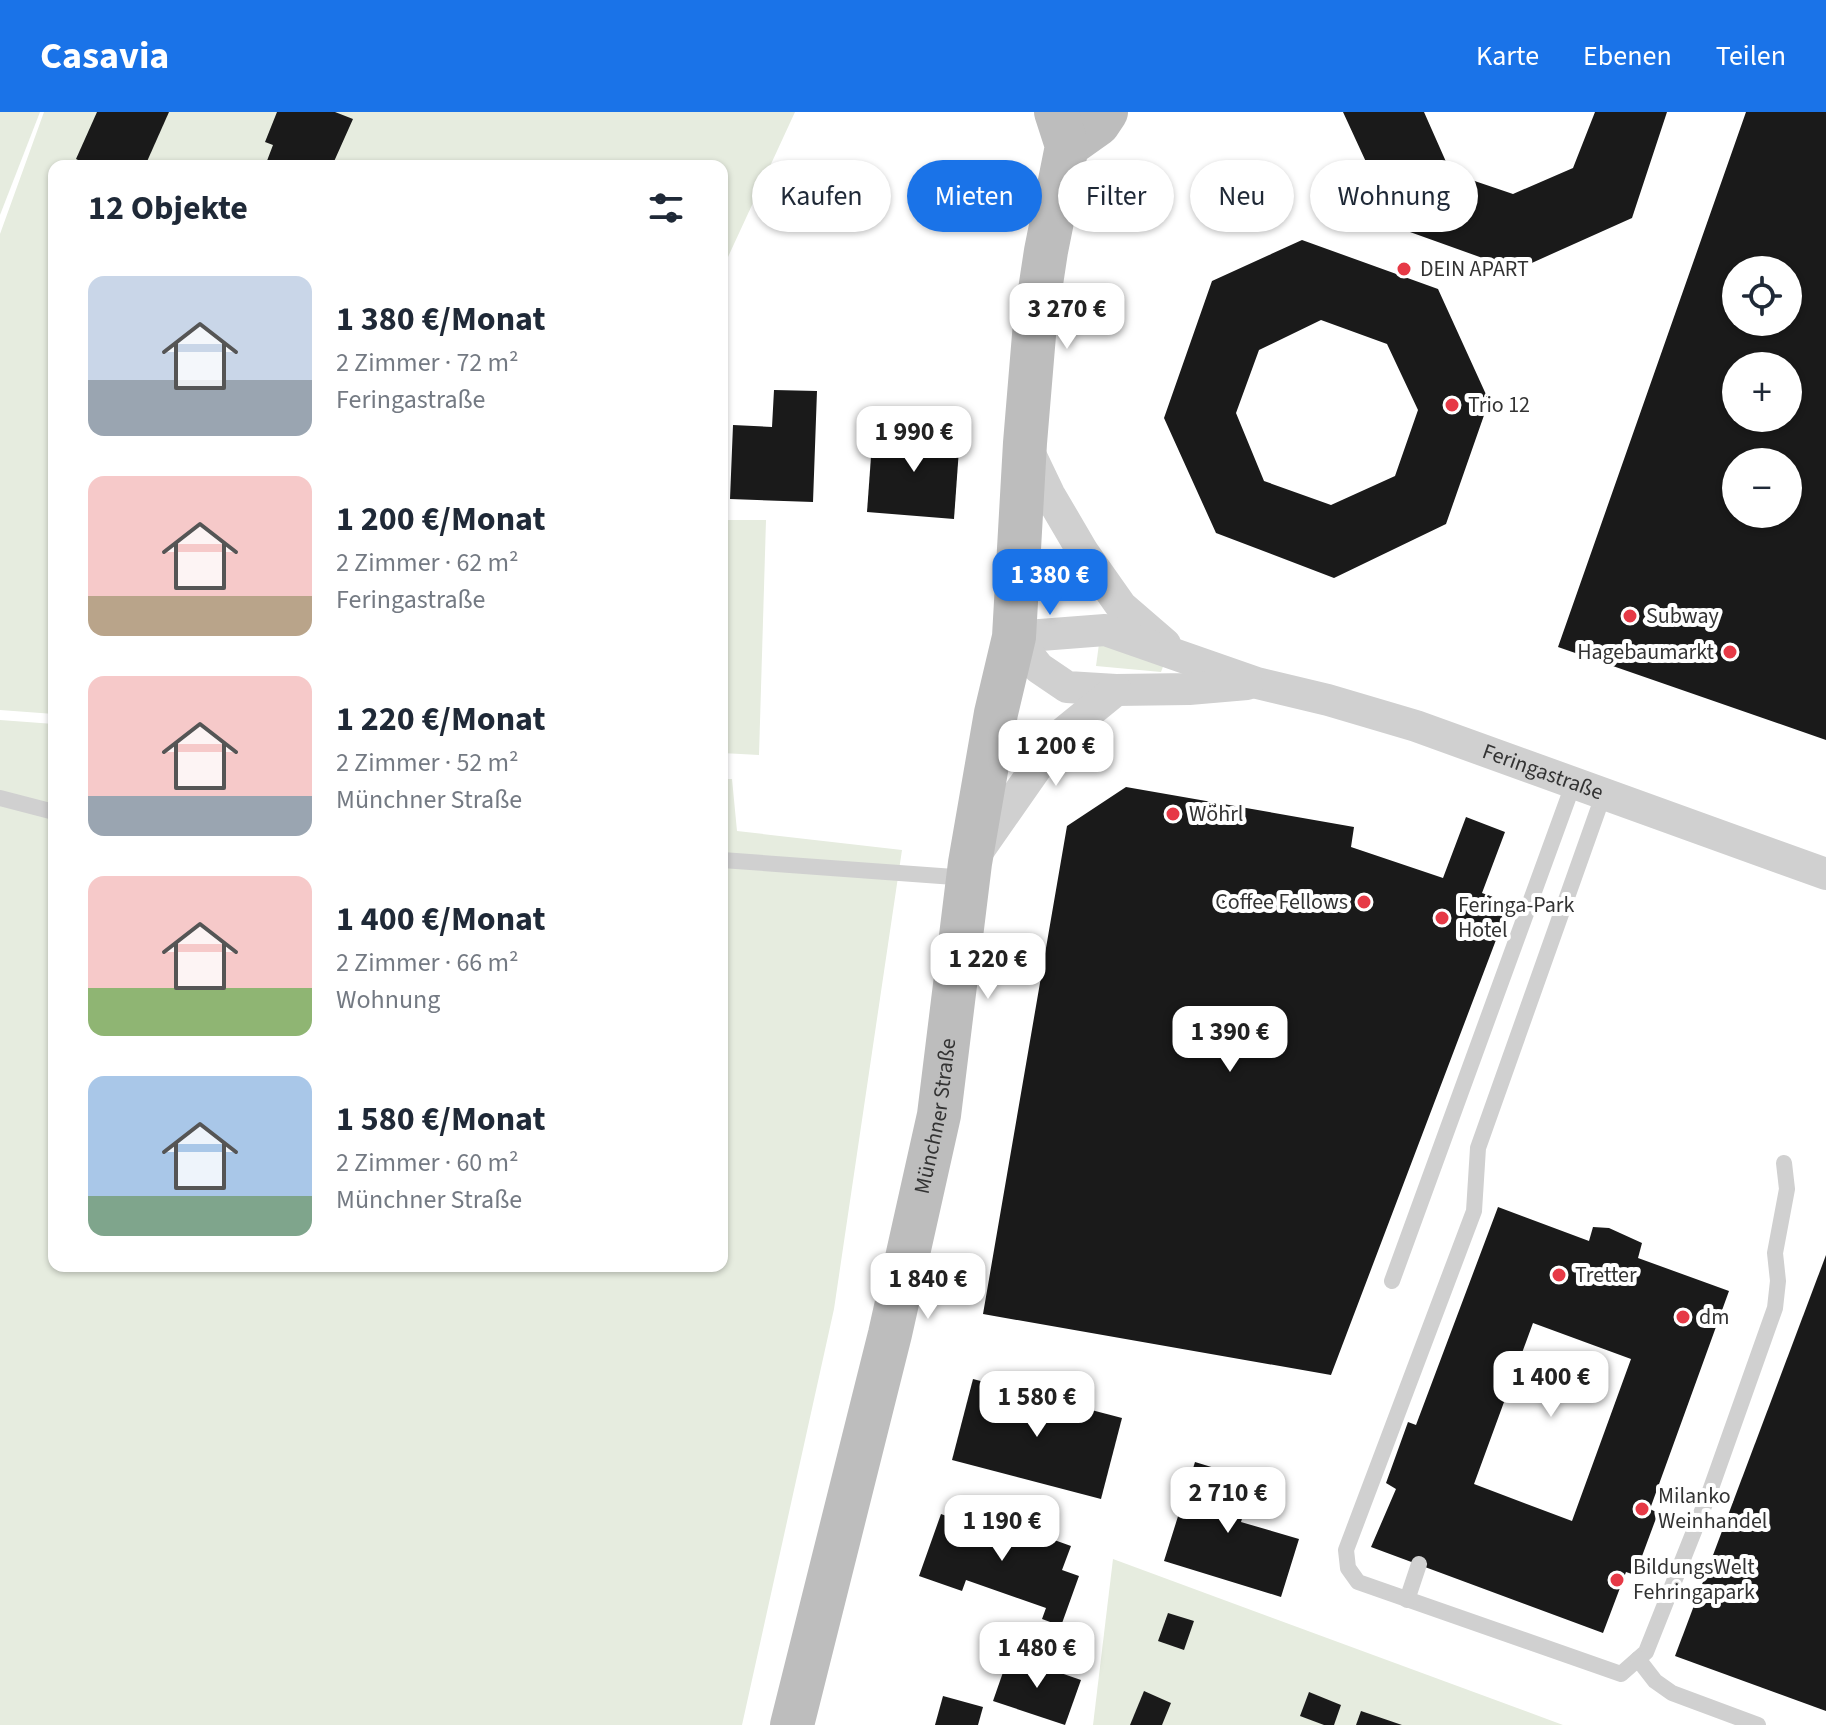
<!DOCTYPE html>
<html lang="de">
<head>
<meta charset="utf-8">
<style>
	:root { --surface:#fff; --page:#f2f2f3; --text:#1f2937; --muted:#747a83; --accent:#1a73e8 }
	body { margin:0; font-family:"Source Sans 3",sans-serif; background:var(--page); color:var(--text); height:100vh; display:flex; flex-direction:column; font-size:30px; white-space:nowrap }
	* { box-sizing:border-box; margin:0 }
	p { font-size:26px; color:var(--muted) }
	.icon { flex:none; width:44px; height:44px; fill:none; stroke:currentColor; stroke-width:2; stroke-linecap:round; stroke-linejoin:round }
	.map { position:relative; flex:1; overflow:hidden }
	.details { position:absolute; left:48px; top:48px; width:680px; height:1112px; display:flex; flex-direction:column; background:var(--surface); border-radius:16px; box-shadow:0 2px 6px #0004 }
	.details>* { flex:none }
	.top-card { position:absolute; left:752px; top:48px; width:760px; height:72px; display:flex; gap:16px }
	.tools { position:absolute; left:1722px; top:144px; display:grid; gap:16px }
	.tools a { display:grid; place-items:center; width:80px; height:80px; border-radius:50%; background:var(--surface); box-shadow:0 2px 6px #0004; font-size:40px }
	.price { position:absolute; translate:-50% -68px; padding:0 18px; border-radius:16px; background:#fff; color:#222; font-size:26px; line-height:52px; filter:drop-shadow(0 2px 4px #0008) }
	.price::after { content:''; position:absolute; left:50%; top:48px; width:24px; height:18px; margin-left:-12px; background:inherit; clip-path:polygon(0 0,100% 0,50% 100%) }
	.price.selected { background:var(--accent); color:#fff }
	ul { padding:0; list-style:none }
	li { display:flex; align-items:center; gap:24px; height:200px; padding:0 40px }
	li span { display:grid; place-items:center; flex:none; width:224px; height:160px; border-radius:16px; color:#555 }
	li>.icon { margin-inline-start:auto }
	span .icon { width:96px; height:96px; fill:#fffc; stroke-width:1 }
	li b { font-size:34px }
	h2 { display:flex; justify-content:space-between; align-items:center; height:96px; padding:0 40px; font-size:34px }
	.chip { padding:0 28px; border-radius:36px; background:var(--surface); box-shadow:0 2px 6px #0004; font-size:28px; line-height:72px }
	.chip.selected { background:var(--accent); color:#fff }
	header { display:flex; align-items:center; gap:48px; box-sizing:border-box; height:112px; padding:0 40px; background:var(--accent); color:#fff }
	header strong { font-size:38px }
	nav { display:flex; gap:44px; margin-inline-start:auto; font-size:28px }
	.map>svg:first-child { display:block }
</style>
</head>
<body>
<header>
<strong>Casavia</strong>
<nav><a>Karte</a><a>Ebenen</a><a>Teilen</a></nav>
</header>
<div class="map">
<svg width="1826" height="1613" viewBox="0 0 1826 1613">
	<rect width="100%" height="100%" fill="#fff"/>
	<g fill="#e6ecdf">
		<path d="M 0,0 L 40,0 L 0,103 Z"/>
		<path d="M 44,0 L 795,0 L 722,158 L 722,54 L 54,54 L 54,602 L 0,598 L 0,122 Z"/>
		<path d="M 722,408 L 766,408 L 759,643 L 722,641 Z"/>
		<path d="M 1099,532 L 1164,552 L 1161,560 L 1096,554 Z"/>
		<path d="M 0,608 L 54,612 L 54,1154 L 722,1154 L 722,667 L 732,667 L 737,719 L 902,738 L 834,1197 L 742,1613 L 0,1613 Z"/>
		<path d="M 1113,1447 L 1563,1613 L 1093,1613 Z"/>
	</g>
	<g fill="#1a1a1a" fill-rule="evenodd">
		<path d="M 97,0 L 169,0 L 145,54 L 90,54 L 76,47 Z"/>
		<path d="M 277,0 L 335,0 L 353,7 L 332,54 L 265,54 L 273,33 L 265,30 Z"/>
		<path d="M 1343,0 L 1424,0 L 1451,61 L 1513,82 L 1573,56 L 1595,0 L 1667,0 L 1632,106 L 1516,158 L 1396,115 Z"/>
		<path d="M 1746,0 L 1826,0 L 1826,628 L 1558,535 ZM 1736,158 L 1788,158 L 1788,210 L 1736,210 ZM 1736,254 L 1788,254 L 1788,306 L 1736,306 ZM 1736,350 L 1788,350 L 1788,402 L 1736,402 Z"/>
		<path d="M 1302,128 L 1438,177 L 1489,289 L 1446,412 L 1334,466 L 1216,421 L 1164,306 L 1212,169 ZM 1321,208 L 1387,232 L 1418,298 L 1395,364 L 1331,393 L 1264,369 L 1236,301 L 1259,238 Z"/>
		<path d="M 774,278 L 817,279 L 813,390 L 730,387 L 733,313 L 772,315 Z"/>
		<path d="M 873,317 L 960,323 L 954,407 L 867,400 Z"/>
		<path d="M 1126,675 L 1354,715 L 1351,735 L 1443,766 L 1466,705 L 1505,720 L 1482,781 L 1510,791 L 1331,1263 L 983,1202 L 1067,714 Z"/>
		<path d="M 1498,1095 L 1589,1129 L 1593,1115 L 1609,1116 L 1642,1131 L 1638,1146 L 1729,1179 L 1650,1397 L 1658,1401 L 1635,1463 L 1626,1460 L 1603,1521 L 1371,1435 L 1396,1377 L 1386,1371 L 1408,1310 L 1416,1313 ZM 1533,1211 L 1631,1247 L 1572,1409 L 1474,1372 Z"/>
		<path d="M 1826,1143 L 1826,1599 L 1675,1544 Z"/>
		<path d="M 973,1267 L 1122,1306 L 1101,1387 L 952,1348 Z"/>
		<path d="M 1195,1350 L 1254,1368 L 1241,1410 L 1299,1427 L 1281,1485 L 1164,1449 Z"/>
		<path d="M 941,1402 L 982,1417 L 987,1404 L 1071,1434 L 1062,1458 L 1079,1464 L 1061,1514 L 1042,1507 L 1046,1496 L 966,1468 L 962,1479 L 919,1464 Z"/>
		<path d="M 1168,1501 L 1194,1509 L 1184,1538 L 1158,1529 Z"/>
		<path d="M 1009,1543 L 1081,1568 L 1065,1613 L 993,1589 Z"/>
		<path d="M 1144,1579 L 1171,1591 L 1162,1613 L 1130,1613 Z"/>
		<path d="M 1309,1580 L 1341,1593 L 1334,1613 L 1324,1613 L 1300,1604 Z"/>
		<path d="M 943,1584 L 983,1595 L 978,1613 L 935,1613 Z"/>
		<path d="M 1361,1599 L 1402,1613 L 1356,1613 Z"/>
	</g>
	<g fill="none" stroke-linecap="round" stroke-linejoin="round">
		<g stroke="#d0d0d0" stroke-width="16">
			<path d="M 1604,681 L 1478,1036 L 1474,1099 L 1346,1438 L 1348,1456 L 1358,1470 L 1621,1562 L 1646,1540 L 1710,1379 L 1775,1196 L 1778,1169 L 1775,1141 L 1787,1077 L 1784,1051"/>
			<path d="M 0,686 L 54,700"/>
			<path d="M 722,748 L 968,766"/>
			<path d="M 1392,1169 L 1574,670"/>
			<path d="M 1407,1488 L 1419,1452"/>
			<path d="M 1638,1547 L 1655,1569 L 1672,1581 L 1758,1613"/>
		</g>
		<g stroke="#d0d0d0" stroke-width="32">
			<path d="M 1027,336 L 1049,382 L 1083,440 L 1121,494 L 1165,532"/>
			<path id="s1" d="M 1014,525 L 1105,518 L 1257,571 L 1328,588 L 1416,614 L 1826,762"/>
			<path d="M 1014,525 L 1039,556 L 1067,575 L 1116,578 L 1189,577 L 1247,572"/>
			<path d="M 976,742 L 1057,626 L 1116,578"/>
		</g>
		<g stroke="#bdbdbd" stroke-width="44">
			<path d="M 1067,34 L 1098,12 L 1106,0"/>
			<path id="s2" d="M 792,1613 L 890,1222 L 939,1003 L 970,751 L 996,601 L 1014,525 L 1025,331 L 1035,211 L 1046,139 L 1067,34 L 1056,0"/>
		</g>
	</g>
	<g fill="#e63946" stroke="#fff" stroke-width="3">
		<circle cx="1404" cy="157" r="8"/>
		<circle cx="1452" cy="293" r="8"/>
		<circle cx="1630" cy="504" r="8"/>
		<circle cx="1730" cy="540" r="8"/>
		<circle cx="1173" cy="702" r="8"/>
		<circle cx="1364" cy="790" r="8"/>
		<circle cx="1442" cy="806" r="8"/>
		<circle cx="1559" cy="1163" r="8"/>
		<circle cx="1683" cy="1205" r="8"/>
		<circle cx="1642" cy="1397" r="8"/>
		<circle cx="1617" cy="1468" r="8"/>
	</g>
	<g text-anchor="middle" dominant-baseline="central" stroke-width="8" stroke-linejoin="round" paint-order="stroke">
		<g font-size="22" fill="#333" stroke="#fff" text-anchor="start">
			<text x="1420" y="157">DEIN APART</text>
			<text x="1468" y="293">Trio 12</text>
			<text x="1646" y="504">Subway</text>
			<text x="1714" y="540" text-anchor="end">Hagebaumarkt</text>
			<text x="1189" y="702">Wöhrl</text>
			<text x="1348" y="790" text-anchor="end">Coffee Fellows</text>
			<text x="1458" y="793">Feringa-Park<tspan x="1458" dy="25">Hotel</tspan></text>
			<text x="1575" y="1163">Tretter</text>
			<text x="1699" y="1205">dm</text>
			<text x="1658" y="1384">Milanko<tspan x="1658" dy="25">Weinhandel</tspan></text>
			<text x="1633" y="1455">BildungsWelt<tspan x="1633" dy="25">Fehringapark</tspan></text>
		</g>
		<g font-size="22" fill="#333" stroke="#fff">
			<text stroke="none"><textPath href="#s1" startOffset="552">Feringastraße</textPath></text>
			<text stroke="none"><textPath href="#s2" startOffset="626">Münchner Straße</textPath></text>
		</g>
	</g>
</svg>
<div class="tools">
<a><svg class="icon" aria-label="locate" viewBox="0 0 24 24"><circle cx="12" cy="12" r="6"/><path d="M12 2v4M12 18v4M2 12h4M18 12h4"/></svg></a>
<a>+</a>
<a>−</a>
</div>
<b class="price" style="left:1067px;top:239px">3 270 €</b>
<b class="price" style="left:914px;top:362px">1 990 €</b>
<b class="price selected" style="left:1050px;top:505px">1 380 €</b>
<b class="price" style="left:1056px;top:676px">1 200 €</b>
<b class="price" style="left:988px;top:889px">1 220 €</b>
<b class="price" style="left:1230px;top:962px">1 390 €</b>
<b class="price" style="left:928px;top:1209px">1 840 €</b>
<b class="price" style="left:1551px;top:1307px">1 400 €</b>
<b class="price" style="left:1037px;top:1327px">1 580 €</b>
<b class="price" style="left:1228px;top:1423px">2 710 €</b>
<b class="price" style="left:1002px;top:1451px">1 190 €</b>
<b class="price" style="left:1037px;top:1578px">1 480 €</b>
<div class="top-card">
<a class="chip">Kaufen</a>
<a class="chip selected">Mieten</a>
<a class="chip">Filter</a>
<a class="chip">Neu</a>
<a class="chip">Wohnung</a>
</div>
<section class="details">
<h2>12 Objekte<svg class="icon" aria-label="filters" viewBox="0 0 24 24"><path d="M4 7h16M4 17h16"/><circle cx="9" cy="7" r="2"/><circle cx="15" cy="17" r="2"/></svg></h2>
<ul>
<li><span style="background:linear-gradient(#c9d6e8 65%,#9aa5b1 0)"><svg class="icon" aria-label="home" viewBox="0 0 24 24"><path d="M3 11l9-7 9 7M6 9v11h12V9"/></svg></span><div><b>1 380 €/Monat</b><p>2 Zimmer · 72 m²</p><p>Feringastraße</p></div></li>
<li><span style="background:linear-gradient(#f6c9c9 75%,#b9a48a 0)"><svg class="icon" aria-label="home" viewBox="0 0 24 24"><path d="M3 11l9-7 9 7M6 9v11h12V9"/></svg></span><div><b>1 200 €/Monat</b><p>2 Zimmer · 62 m²</p><p>Feringastraße</p></div></li>
<li><span style="background:linear-gradient(#f6c9c9 75%,#9aa5b1 0)"><svg class="icon" aria-label="home" viewBox="0 0 24 24"><path d="M3 11l9-7 9 7M6 9v11h12V9"/></svg></span><div><b>1 220 €/Monat</b><p>2 Zimmer · 52 m²</p><p>Münchner Straße</p></div></li>
<li><span style="background:linear-gradient(#f6c9c9 70%,#8fb573 0)"><svg class="icon" aria-label="home" viewBox="0 0 24 24"><path d="M3 11l9-7 9 7M6 9v11h12V9"/></svg></span><div><b>1 400 €/Monat</b><p>2 Zimmer · 66 m²</p><p>Wohnung</p></div></li>
<li><span style="background:linear-gradient(#a9c7e8 75%,#7fa58c 0)"><svg class="icon" aria-label="home" viewBox="0 0 24 24"><path d="M3 11l9-7 9 7M6 9v11h12V9"/></svg></span><div><b>1 580 €/Monat</b><p>2 Zimmer · 60 m²</p><p>Münchner Straße</p></div></li>
</ul>
</section>
</div>
</body>
</html>
